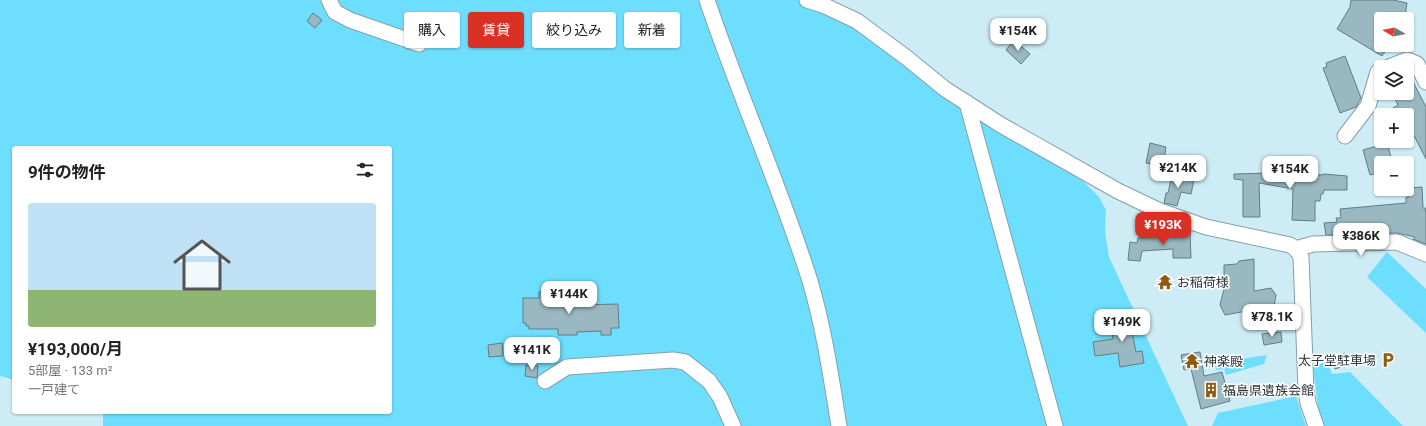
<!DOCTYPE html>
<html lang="ja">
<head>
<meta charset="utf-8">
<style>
	:root { --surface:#fff; --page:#f6f6f6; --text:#222; --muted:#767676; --accent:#d93025 }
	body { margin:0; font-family:Roboto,"Noto Sans JP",sans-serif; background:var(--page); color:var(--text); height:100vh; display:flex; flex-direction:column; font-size:15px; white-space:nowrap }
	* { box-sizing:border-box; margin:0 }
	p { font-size:13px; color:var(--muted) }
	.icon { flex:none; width:22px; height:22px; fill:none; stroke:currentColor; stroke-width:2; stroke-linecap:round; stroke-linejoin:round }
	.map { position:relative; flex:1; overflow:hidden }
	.panel { position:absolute; left:12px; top:146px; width:380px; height:268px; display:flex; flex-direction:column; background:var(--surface); border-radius:4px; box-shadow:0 1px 3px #0004 }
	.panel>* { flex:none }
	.top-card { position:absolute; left:404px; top:12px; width:380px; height:36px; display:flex; gap:8px }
	.needle { width:26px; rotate:280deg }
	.fabs { position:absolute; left:1374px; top:12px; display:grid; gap:8px }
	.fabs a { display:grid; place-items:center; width:40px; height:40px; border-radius:4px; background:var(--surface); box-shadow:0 1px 3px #0004; font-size:20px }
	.price { position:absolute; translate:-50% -34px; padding:0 9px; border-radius:8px; background:#fff; color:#222; font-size:13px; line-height:26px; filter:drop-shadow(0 1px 2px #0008) }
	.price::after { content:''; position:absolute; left:50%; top:24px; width:12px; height:9px; margin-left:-6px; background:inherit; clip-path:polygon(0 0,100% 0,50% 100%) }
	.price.selected { background:var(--accent); color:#fff }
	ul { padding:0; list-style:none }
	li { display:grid; align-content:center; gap:8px; height:212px; padding:0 16px }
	li span { display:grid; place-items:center; height:124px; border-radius:4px; color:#555 }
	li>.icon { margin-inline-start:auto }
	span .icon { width:72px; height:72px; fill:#fffc; stroke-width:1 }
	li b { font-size:17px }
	h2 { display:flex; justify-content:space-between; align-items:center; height:48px; padding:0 16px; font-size:17px }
	.pill { padding:0 14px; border-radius:4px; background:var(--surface); box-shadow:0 1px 3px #0004; font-size:14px; line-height:36px }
	.pill.selected { background:var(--accent); color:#fff }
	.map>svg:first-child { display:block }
</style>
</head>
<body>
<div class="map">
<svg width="1426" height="426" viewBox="0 0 1426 426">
	<rect width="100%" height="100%" fill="#ceecf6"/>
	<g fill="#6edefe">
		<path d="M 0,0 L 808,0 L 874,40 L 1052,162 L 1083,181 L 1099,197 L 1106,210 L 1105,232 L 1109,257 L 1188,426 L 103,426 L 103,412 L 390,412 L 390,148 L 14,148 L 14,380 L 0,376 Z"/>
		<path d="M 1387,252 L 1426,289 L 1426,333 L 1367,277 Z"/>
		<path d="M 1267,355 L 1264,364 L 1226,375 L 1224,369 L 1216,370 L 1215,363 Z"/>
		<path d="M 1327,361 L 1332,374 L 1350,372 L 1403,426 L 1323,426 L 1319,415 L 1313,367 Z"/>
		<path d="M 1296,396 L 1306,426 L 1212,426 L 1218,413 Z"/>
	</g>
	<g fill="#9ab8c1" stroke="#607c84">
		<path d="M 1351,0 L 1393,0 L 1407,3 L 1405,17 L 1389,14 L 1388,18 L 1381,16 L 1381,45 L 1389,46 L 1382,56 L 1337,29 L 1350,7 Z"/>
		<path d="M 313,13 L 322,20 L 315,28 L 307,21 Z"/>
		<path d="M 1014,40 L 1030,54 L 1021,64 L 1006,50 Z"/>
		<path d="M 1345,56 L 1361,98 L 1356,107 L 1340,113 L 1323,68 L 1327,67 L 1326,63 Z"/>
		<path d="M 1407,70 L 1426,107 L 1426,159 L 1407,122 L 1407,115 L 1381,115 L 1398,105 L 1392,93 L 1407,93 Z"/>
		<path d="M 1150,143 L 1166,147 L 1163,166 L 1146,163 Z"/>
		<path d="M 1380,145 L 1381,147 L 1388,146 L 1392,161 L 1379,164 L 1381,172 L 1370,175 L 1363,150 Z"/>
		<path d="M 1282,164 L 1303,168 L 1302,174 L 1323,175 L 1323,174 L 1347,176 L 1347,190 L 1324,190 L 1323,194 L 1321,194 L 1320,201 L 1315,201 L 1315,221 L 1292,220 L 1293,189 L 1259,183 L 1260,217 L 1243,217 L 1243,180 L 1234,179 L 1234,174 L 1270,173 L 1270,172 L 1280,173 Z"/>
		<path d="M 1172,175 L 1194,180 L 1191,194 L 1181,192 L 1177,206 L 1164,203 L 1166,193 L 1168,193 Z"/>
		<path d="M 1422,187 L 1423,208 L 1425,208 L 1426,215 L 1426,244 L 1413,239 L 1415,237 L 1397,233 L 1326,235 L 1324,223 L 1337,222 L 1336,218 L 1341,218 L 1340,209 L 1406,203 L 1406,197 L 1409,197 L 1408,188 Z"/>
		<path d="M 1172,232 L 1190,232 L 1191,258 L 1173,258 L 1173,249 L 1142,251 L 1140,261 L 1128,260 L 1130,242 L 1137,243 L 1138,238 L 1172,237 Z"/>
		<path d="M 1254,259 L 1254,291 L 1271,288 L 1276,295 L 1274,306 L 1225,315 L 1220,305 L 1226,281 L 1224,281 L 1224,265 L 1237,264 L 1239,261 Z"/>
		<path d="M 539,292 L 557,292 L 557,299 L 573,299 L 573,301 L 580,301 L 580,305 L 618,304 L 619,328 L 611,328 L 611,335 L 601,335 L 601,331 L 577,332 L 577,335 L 558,335 L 558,329 L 529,329 L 529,326 L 526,326 L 526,323 L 523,323 L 523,298 L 539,298 Z"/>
		<path d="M 1138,316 L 1140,331 L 1132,332 L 1136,352 L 1142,351 L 1144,363 L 1120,367 L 1118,353 L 1095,356 L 1093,342 L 1113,339 L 1112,335 L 1114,335 L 1112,320 Z"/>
		<path d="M 1281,332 L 1282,342 L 1264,345 L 1262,334 Z"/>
		<path d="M 502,343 L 503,356 L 489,357 L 488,345 Z"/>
		<path d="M 1200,352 L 1204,376 L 1222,372 L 1230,401 L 1201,409 L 1191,369 L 1184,370 L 1181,355 Z"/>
		<path d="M 1345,353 L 1349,364 L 1335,369 L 1331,358 Z"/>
		<path d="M 526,365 L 538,366 L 537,378 L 525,376 Z"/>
	</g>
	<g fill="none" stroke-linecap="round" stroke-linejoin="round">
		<defs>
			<g id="minor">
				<path d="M 329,0 L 335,12 L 350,20 L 419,44"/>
				<path d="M 707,0 C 739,95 780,186 810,281 C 824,328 831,377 839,426"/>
				<path d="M 807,0 L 823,5 L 857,21 L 907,58 L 945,89 L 1001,125 L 1118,191 L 1160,211 L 1206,227 L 1290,245 L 1296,249 L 1301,257 L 1306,391 L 1308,403 L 1316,426"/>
				<path d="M 1389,67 L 1407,60 L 1417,64 L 1426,82"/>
				<path d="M 967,103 L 1055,426"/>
				<path d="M 1345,136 L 1368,106 L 1378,72 L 1381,70"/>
				<path d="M 1296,249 L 1313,244 L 1397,242 L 1426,254"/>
				<path d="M 545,381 L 567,367 L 673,360 L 685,362 L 709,381 L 720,397 L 733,426"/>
			</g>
		</defs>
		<use href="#minor" stroke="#83a0a9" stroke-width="17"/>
		<use href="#minor" stroke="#fff" stroke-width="15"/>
	</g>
	<defs>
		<symbol id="temple-bare" viewBox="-9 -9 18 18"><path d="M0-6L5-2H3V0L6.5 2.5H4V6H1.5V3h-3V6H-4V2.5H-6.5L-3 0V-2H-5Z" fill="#905b0e" stroke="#fff" stroke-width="2.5" paint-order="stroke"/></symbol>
		<symbol id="parking-bare" viewBox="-9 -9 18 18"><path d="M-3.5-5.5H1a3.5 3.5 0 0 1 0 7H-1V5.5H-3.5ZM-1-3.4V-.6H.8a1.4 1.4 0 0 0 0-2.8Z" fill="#905b0e" stroke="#fff" stroke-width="2.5" paint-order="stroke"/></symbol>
		<symbol id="building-bare" viewBox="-9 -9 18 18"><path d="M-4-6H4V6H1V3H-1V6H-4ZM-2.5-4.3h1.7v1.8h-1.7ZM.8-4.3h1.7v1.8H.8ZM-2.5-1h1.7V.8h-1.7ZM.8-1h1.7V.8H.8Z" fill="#905b0e" stroke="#fff" stroke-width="2.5" paint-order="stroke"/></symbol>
	</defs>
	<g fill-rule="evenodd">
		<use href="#temple-bare" x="1154" y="271" width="22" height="22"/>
		<use href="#parking-bare" x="1377" y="349" width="22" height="22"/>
		<use href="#temple-bare" x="1181" y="350" width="22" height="22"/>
		<use href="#building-bare" x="1200" y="379" width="22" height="22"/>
	</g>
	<g text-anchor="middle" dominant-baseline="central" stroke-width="3" stroke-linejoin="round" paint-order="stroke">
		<g font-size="13" fill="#2c383c" stroke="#fff" text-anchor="start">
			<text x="1177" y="282">お稲荷様</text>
			<text x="1376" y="360" text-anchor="end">太子堂駐車場</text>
			<text x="1204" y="361">神楽殿</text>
			<text x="1223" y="390">福島県遺族会館</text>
		</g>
	</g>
</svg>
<div class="fabs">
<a><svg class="needle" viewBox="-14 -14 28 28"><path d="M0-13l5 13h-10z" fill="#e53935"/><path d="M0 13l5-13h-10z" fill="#767676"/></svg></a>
<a><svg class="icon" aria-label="layers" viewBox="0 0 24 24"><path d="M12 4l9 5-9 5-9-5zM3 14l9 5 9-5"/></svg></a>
<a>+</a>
<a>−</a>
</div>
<b class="price" style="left:1018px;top:52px">¥154K</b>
<b class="price" style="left:1178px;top:189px">¥214K</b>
<b class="price" style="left:1290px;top:190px">¥154K</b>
<b class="price selected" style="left:1163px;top:246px">¥193K</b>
<b class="price" style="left:1361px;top:257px">¥386K</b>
<b class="price" style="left:569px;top:315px">¥144K</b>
<b class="price" style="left:1272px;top:338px">¥78.1K</b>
<b class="price" style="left:1122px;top:343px">¥149K</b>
<b class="price" style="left:532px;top:371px">¥141K</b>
<div class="top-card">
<a class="pill">購入</a>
<a class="pill selected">賃貸</a>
<a class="pill">絞り込み</a>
<a class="pill">新着</a>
</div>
<section class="panel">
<h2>9件の物件<svg class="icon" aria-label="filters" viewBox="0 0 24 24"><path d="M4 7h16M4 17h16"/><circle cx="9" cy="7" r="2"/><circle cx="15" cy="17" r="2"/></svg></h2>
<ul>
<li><span style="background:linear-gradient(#bfe0f5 70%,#8fb573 0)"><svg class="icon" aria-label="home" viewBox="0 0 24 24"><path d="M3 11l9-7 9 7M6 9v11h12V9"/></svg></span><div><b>¥193,000/月</b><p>5部屋 · 133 m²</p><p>一戸建て</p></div></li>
</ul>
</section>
</div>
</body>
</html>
